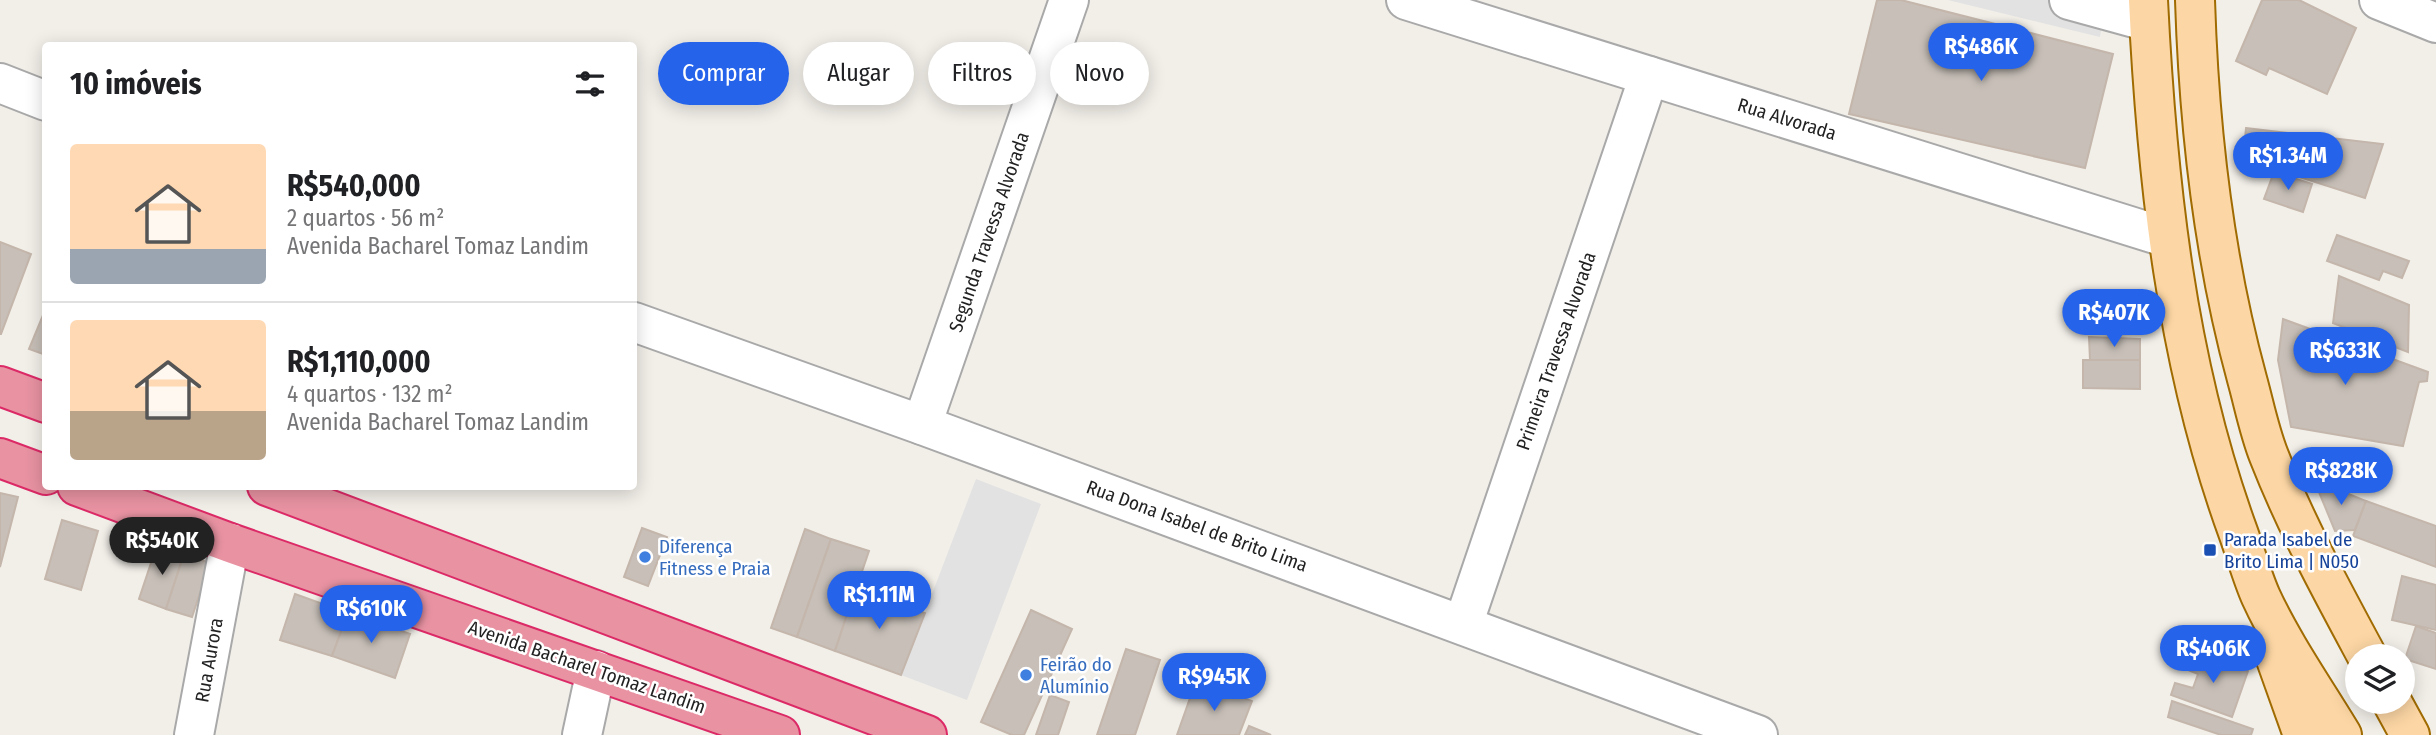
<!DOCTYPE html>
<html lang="pt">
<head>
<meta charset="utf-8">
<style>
	:root { --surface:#fff; --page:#f2f2f2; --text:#202124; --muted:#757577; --line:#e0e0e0; --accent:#2563eb }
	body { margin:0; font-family:"Fira Sans Condensed",sans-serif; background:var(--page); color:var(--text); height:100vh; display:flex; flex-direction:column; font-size:26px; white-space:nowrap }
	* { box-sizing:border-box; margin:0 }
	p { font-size:23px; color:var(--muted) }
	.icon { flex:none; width:38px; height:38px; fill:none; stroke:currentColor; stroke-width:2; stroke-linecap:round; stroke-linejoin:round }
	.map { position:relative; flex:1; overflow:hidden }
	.details { position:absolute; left:42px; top:42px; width:595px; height:448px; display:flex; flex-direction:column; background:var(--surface); border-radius:7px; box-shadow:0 4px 18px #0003 }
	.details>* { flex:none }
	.guide { position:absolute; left:658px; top:42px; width:665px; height:63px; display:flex; gap:14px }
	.fabs { position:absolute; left:2345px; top:644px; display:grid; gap:14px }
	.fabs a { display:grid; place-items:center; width:70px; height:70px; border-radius:50%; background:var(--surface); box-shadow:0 4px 18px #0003; font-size:35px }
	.price { position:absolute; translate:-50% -60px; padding:0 16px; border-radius:24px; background:var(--accent); color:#fff; font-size:23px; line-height:46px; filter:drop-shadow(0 2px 4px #0008) }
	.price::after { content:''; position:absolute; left:50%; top:42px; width:21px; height:16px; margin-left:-10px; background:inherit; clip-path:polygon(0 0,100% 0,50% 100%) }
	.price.selected { background:#222; color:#fff }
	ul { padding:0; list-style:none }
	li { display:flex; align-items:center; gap:21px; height:175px; padding:0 28px }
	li+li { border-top:2px solid var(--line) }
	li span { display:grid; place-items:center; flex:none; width:196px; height:140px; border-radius:7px; color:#555 }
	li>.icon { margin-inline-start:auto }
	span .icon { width:84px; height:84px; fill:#fffc; stroke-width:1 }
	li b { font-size:30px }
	h2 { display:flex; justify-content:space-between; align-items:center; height:84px; padding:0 28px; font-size:30px }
	.tag { padding:0 24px; border-radius:32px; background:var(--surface); box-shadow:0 4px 18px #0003; font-size:24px; line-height:63px }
	.tag.selected { background:var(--accent); color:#fff }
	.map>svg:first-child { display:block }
</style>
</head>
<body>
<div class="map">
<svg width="2436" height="735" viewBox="0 0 2436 735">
	<rect width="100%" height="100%" fill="#f2efe9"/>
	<g fill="#e2e2e2">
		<path d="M 1948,0 L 2105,0 L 2100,37 Z"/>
		<path d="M 976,479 L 1041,504 L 967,700 L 901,675 Z"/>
	</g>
	<g fill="#c7bfb8" stroke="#c4b6ab" stroke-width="2">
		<path d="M 1877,0 L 1901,0 L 2113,54 L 2085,168 L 1849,114 Z"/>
		<path d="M 2262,0 L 2299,0 L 2356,28 L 2327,94 L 2269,68 L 2266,75 L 2236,61 Z"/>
		<path d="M 2246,128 L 2383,144 L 2365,198 L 2243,159 Z"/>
		<path d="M 2274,172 L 2312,184 L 2303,212 L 2264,199 Z"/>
		<path d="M 2337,235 L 2409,261 L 2402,278 L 2383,271 L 2379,280 L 2327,261 Z"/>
		<path d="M 0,242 L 31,254 L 1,334 L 0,334 Z"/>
		<path d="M 2339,276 L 2409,305 L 2408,352 L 2333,323 Z"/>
		<path d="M 46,308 L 46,355 L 29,349 Z"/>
		<path d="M 2283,319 L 2428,372 L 2427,381 L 2419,382 L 2403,446 L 2291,427 L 2278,360 Z"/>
		<path d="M 2089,337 L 2140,339 L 2140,360 L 2090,360 Z"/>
		<path d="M 2083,360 L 2140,360 L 2140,389 L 2083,388 Z"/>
		<path d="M 2314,480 L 2366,501 L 2355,530 L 2335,531 Z"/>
		<path d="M 0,493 L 18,497 L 0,567 Z"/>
		<path d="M 2366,501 L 2436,526 L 2436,567 L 2353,536 Z"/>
		<path d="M 62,520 L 98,531 L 81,590 L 45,579 Z"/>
		<path d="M 642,528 L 667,537 L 648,586 L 624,577 Z"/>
		<path d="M 805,529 L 831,539 L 797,637 L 771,628 Z"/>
		<path d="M 831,539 L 869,551 L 835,651 L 797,637 Z"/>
		<path d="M 157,545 L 184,554 L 166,609 L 139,599 Z"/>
		<path d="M 184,554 L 210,563 L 192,617 L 166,609 Z"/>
		<path d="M 2402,576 L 2436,585 L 2436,630 L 2392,620 Z"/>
		<path d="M 856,587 L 925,613 L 901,675 L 835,651 Z"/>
		<path d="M 295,594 L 348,613 L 332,656 L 280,640 Z"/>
		<path d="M 1031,610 L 1072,629 L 1024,735 L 1012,735 L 981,722 Z"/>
		<path d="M 348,613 L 410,634 L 395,678 L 332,656 Z"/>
		<path d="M 2416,626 L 2436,633 L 2436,669 L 2405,659 Z"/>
		<path d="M 1126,649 L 1160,660 L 1135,735 L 1097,735 Z"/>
		<path d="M 2194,652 L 2248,671 L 2232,717 L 2171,695 L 2175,683 L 2193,688 L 2198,674 L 2188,670 Z"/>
		<path d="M 1196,681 L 1252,701 L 1239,735 L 1177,735 Z"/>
		<path d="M 1050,695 L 1069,702 L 1058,735 L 1036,735 Z"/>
		<path d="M 2172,701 L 2253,729 L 2251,735 L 2221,735 L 2168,717 Z"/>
		<path d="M 1249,726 L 1271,735 L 1245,735 Z"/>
	</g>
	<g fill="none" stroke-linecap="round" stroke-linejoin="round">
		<defs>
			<g id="minor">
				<path d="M 1406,0 L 2168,238"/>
				<path d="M 2069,0 L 2149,22"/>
				<path d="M 2379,0 L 2436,23"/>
				<path d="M 0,83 L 46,101"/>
				<path d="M 634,322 L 922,425 L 1758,735"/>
				<path d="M 922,425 L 1069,0"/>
				<path d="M 1463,625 L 1649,76"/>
				<path d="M 194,735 L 230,543"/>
				<path d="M 582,735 L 596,670"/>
			</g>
			<g id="major">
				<path d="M 2148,0 C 2157,181 2176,362 2238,532 C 2246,554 2252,577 2261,597 C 2282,643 2316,692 2342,735"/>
				<path d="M 2195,0 C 2199,128 2213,255 2247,379 C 2254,404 2259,431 2269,456 C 2296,525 2332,591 2367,656"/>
				<path d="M 2273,651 L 2303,735"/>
				<path d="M 2392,702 L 2410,735"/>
			</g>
			<g id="highway">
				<path d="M 0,386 L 46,403"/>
				<path d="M 0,458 L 46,475"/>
				<path d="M 77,486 L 230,543 L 780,735"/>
				<path d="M 267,486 L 927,735"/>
			</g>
		</defs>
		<use href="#minor" stroke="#a9a9a9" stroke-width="42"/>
		<use href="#major" stroke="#a06b00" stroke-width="42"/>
		<use href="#highway" stroke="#dc2a67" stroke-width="42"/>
		<use href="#minor" stroke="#fff" stroke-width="38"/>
		<use href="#major" stroke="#fcd6a4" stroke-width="38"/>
		<use href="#highway" stroke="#e892a2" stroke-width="38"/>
	</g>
	<rect fill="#1a4fb4" stroke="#fff" stroke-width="2.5" x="2203" y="543" width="14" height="14" rx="3.5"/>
	<g fill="#3f7fe0" stroke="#fff" stroke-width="2.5">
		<circle cx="645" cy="557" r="7"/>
		<circle cx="1026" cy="675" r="7"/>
	</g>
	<g text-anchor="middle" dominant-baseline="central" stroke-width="5" stroke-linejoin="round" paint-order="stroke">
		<g font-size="19" fill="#222" stroke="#fff">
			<text transform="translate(1787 119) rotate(17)">Rua Alvorada</text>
			<text transform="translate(989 232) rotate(-71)">Segunda Travessa Alvorada</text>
			<text transform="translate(1556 351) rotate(-71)">Primeira Travessa Alvorada</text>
			<text transform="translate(1197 526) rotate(20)">Rua Dona Isabel de Brito Lima</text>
			<text transform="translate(209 660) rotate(-80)">Rua Aurora</text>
			<text transform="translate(587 667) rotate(19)">Avenida Bacharel Tomaz Landim</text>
		</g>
		<g font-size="19" fill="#164399" stroke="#fff" text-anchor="start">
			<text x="2224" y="539">Parada Isabel de<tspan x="2224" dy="22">Brito Lima | N050</tspan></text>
		</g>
		<g font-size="19" fill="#366cbe" stroke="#fff" text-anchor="start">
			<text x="659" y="546">Diferença<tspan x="659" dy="22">Fitness e Praia</tspan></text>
			<text x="1040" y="664">Feirão do<tspan x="1040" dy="22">Alumínio</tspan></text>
		</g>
	</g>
</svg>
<div class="fabs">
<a><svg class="icon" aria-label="layers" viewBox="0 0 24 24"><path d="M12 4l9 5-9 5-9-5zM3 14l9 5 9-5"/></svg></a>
</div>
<b class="price" style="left:1981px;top:83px">R$486K</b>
<b class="price" style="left:2288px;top:192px">R$1.34M</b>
<b class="price" style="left:2114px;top:349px">R$407K</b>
<b class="price" style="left:2345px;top:387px">R$633K</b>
<b class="price" style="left:2341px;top:507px">R$828K</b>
<b class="price selected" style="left:162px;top:577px">R$540K</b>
<b class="price" style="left:879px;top:631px">R$1.11M</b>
<b class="price" style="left:371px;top:645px">R$610K</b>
<b class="price" style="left:2213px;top:685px">R$406K</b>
<b class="price" style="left:1214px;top:713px">R$945K</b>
<div class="guide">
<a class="tag selected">Comprar</a>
<a class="tag">Alugar</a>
<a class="tag">Filtros</a>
<a class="tag">Novo</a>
</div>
<section class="details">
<h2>10 imóveis<svg class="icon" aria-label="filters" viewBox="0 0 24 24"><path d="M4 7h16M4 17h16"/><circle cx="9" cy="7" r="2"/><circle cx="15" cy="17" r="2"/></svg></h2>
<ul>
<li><span style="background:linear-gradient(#ffd9b3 75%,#9aa5b1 0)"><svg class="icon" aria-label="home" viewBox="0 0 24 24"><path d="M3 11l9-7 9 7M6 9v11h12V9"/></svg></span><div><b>R$540,000</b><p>2 quartos · 56 m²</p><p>Avenida Bacharel Tomaz Landim</p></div></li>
<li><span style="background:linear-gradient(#ffd9b3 65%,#b9a48a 0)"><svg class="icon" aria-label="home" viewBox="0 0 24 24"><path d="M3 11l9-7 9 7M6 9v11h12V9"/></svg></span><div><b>R$1,110,000</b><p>4 quartos · 132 m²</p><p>Avenida Bacharel Tomaz Landim</p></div></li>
</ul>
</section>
</div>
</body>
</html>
